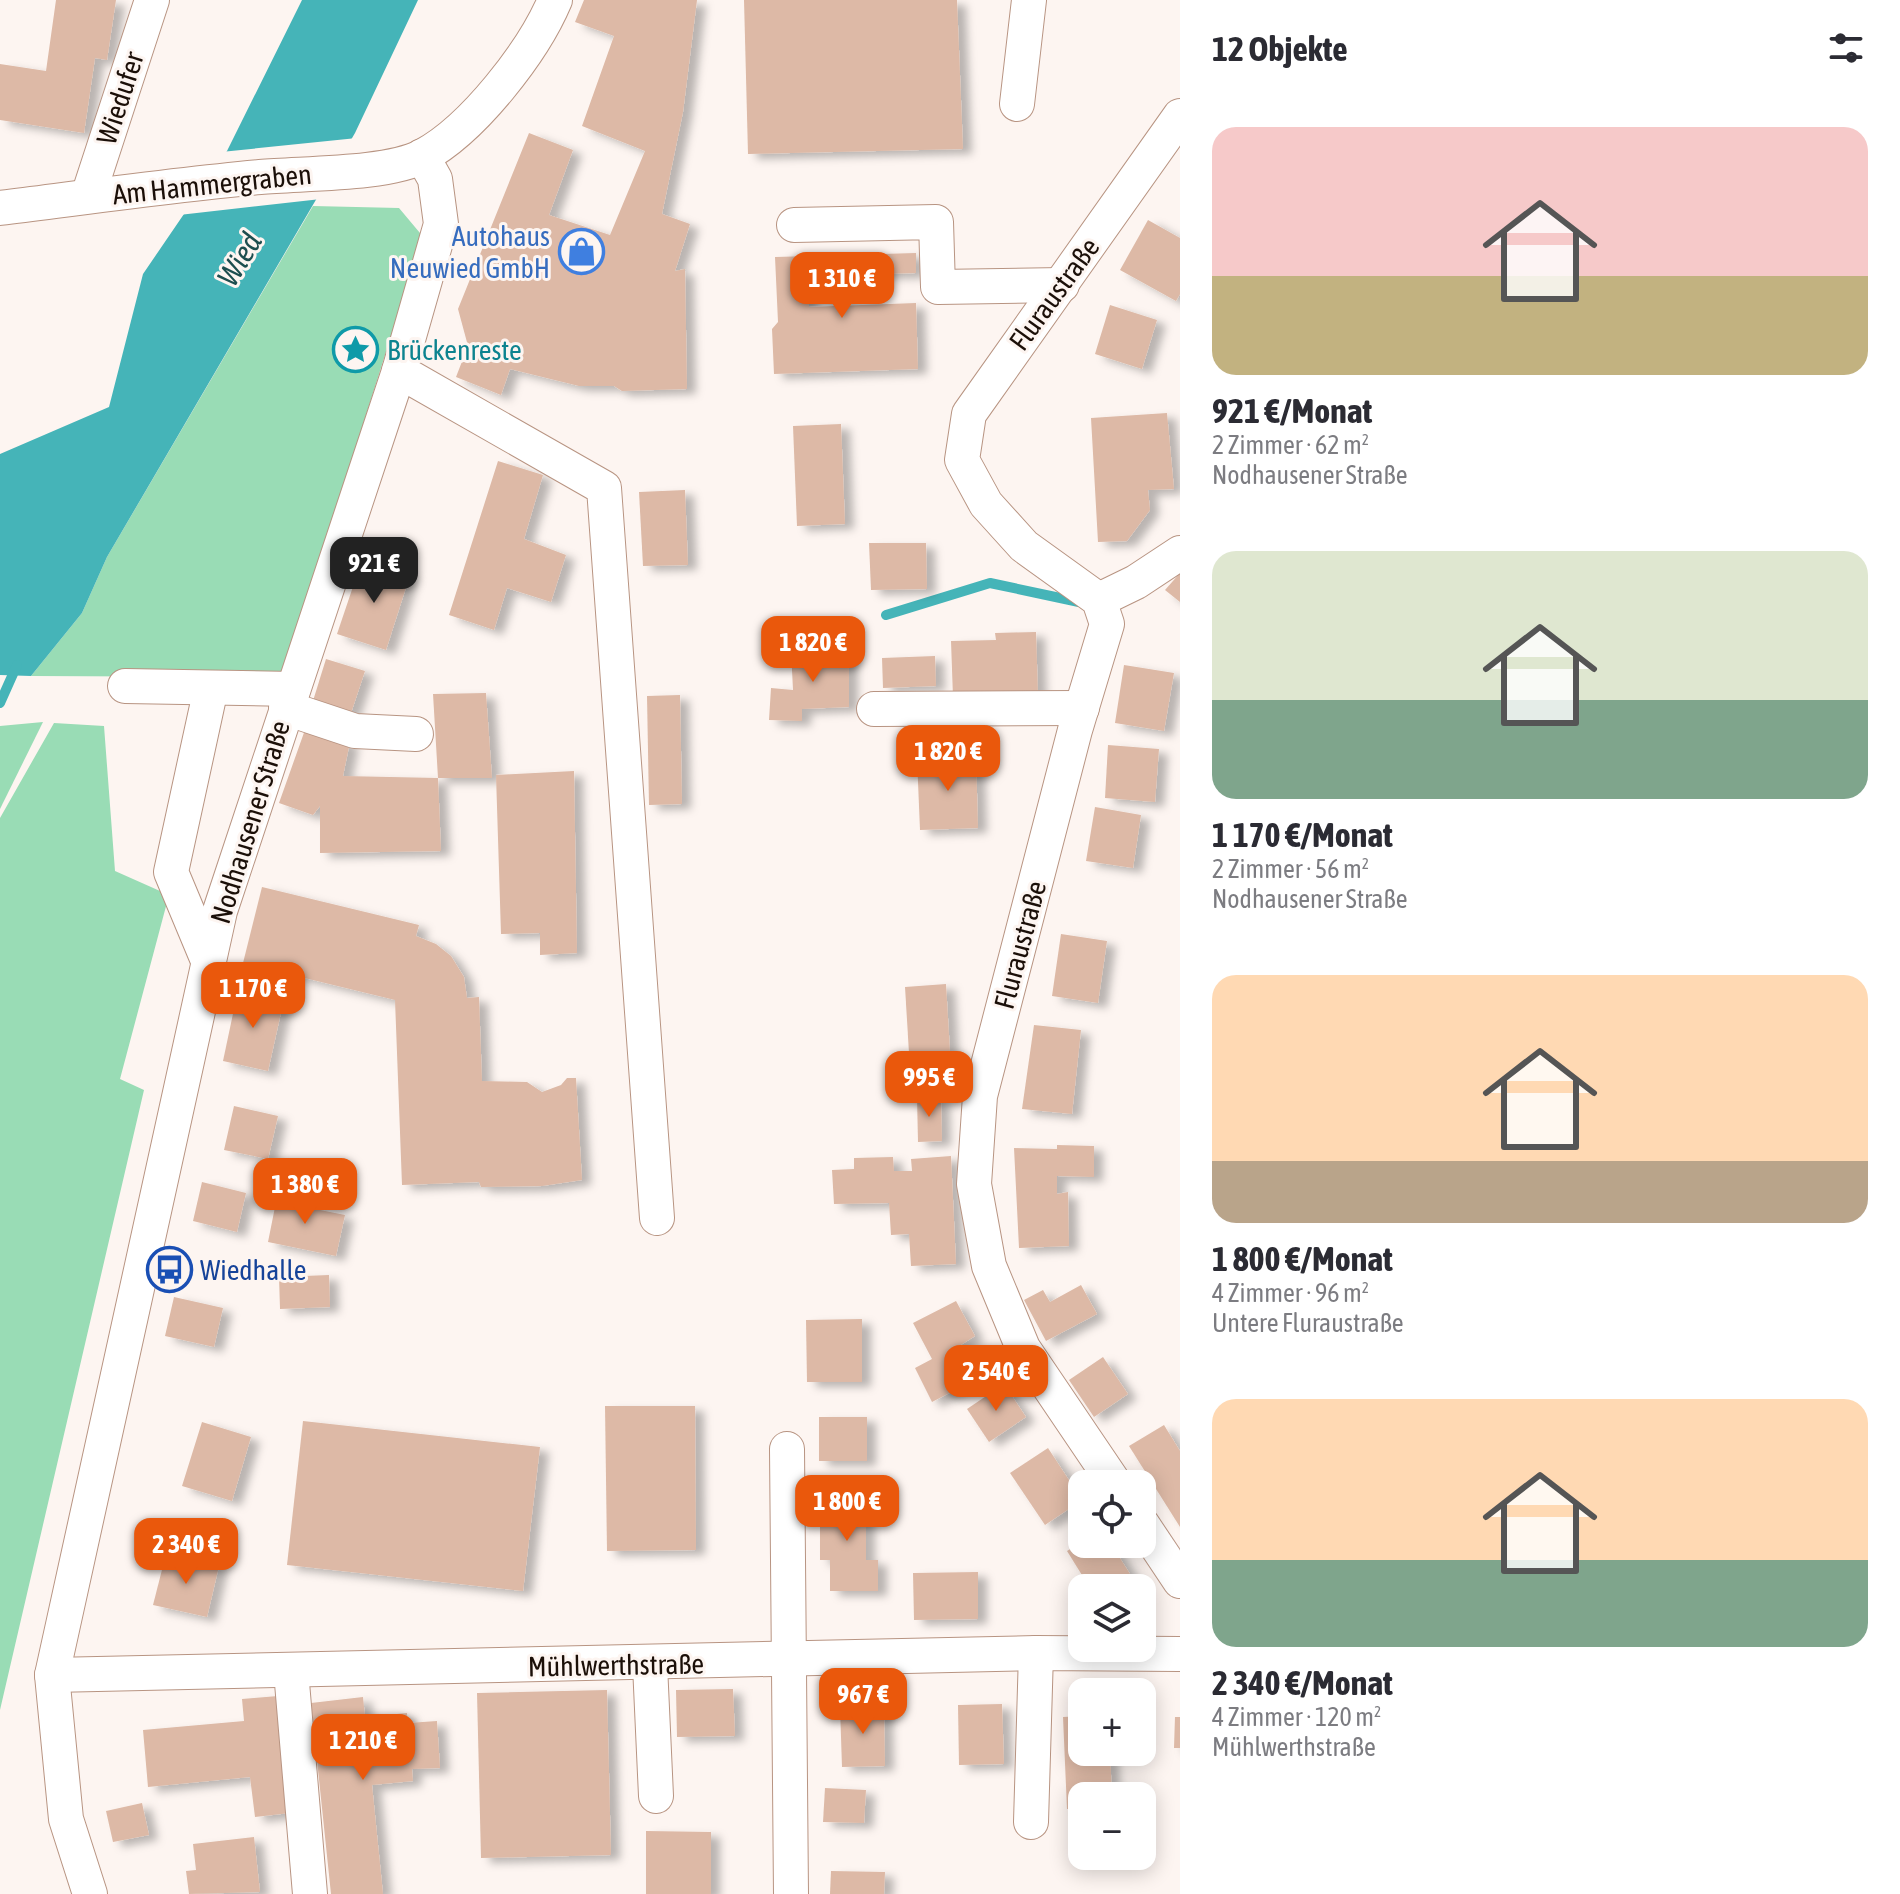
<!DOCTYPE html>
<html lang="de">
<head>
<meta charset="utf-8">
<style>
	:root { --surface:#fff; --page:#f2f2f3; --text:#2b2b33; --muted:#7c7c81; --accent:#ea580c }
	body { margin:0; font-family:"Asap Condensed",sans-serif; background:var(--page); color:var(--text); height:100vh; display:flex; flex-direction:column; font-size:30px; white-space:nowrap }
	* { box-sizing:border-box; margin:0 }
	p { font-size:26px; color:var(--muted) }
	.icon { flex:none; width:44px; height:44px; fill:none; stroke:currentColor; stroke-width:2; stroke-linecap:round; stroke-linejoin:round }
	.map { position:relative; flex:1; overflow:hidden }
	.details { display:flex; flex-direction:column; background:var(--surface); width:720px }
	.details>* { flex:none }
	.controls { position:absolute; left:1068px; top:1470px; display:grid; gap:16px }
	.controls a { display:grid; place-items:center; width:88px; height:88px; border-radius:16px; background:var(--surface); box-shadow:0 4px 20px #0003; font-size:40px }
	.price { position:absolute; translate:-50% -68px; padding:0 18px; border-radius:16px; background:var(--accent); color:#fff; font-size:26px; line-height:52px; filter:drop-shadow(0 2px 4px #0008) }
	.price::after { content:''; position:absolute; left:50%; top:48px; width:24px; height:18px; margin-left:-12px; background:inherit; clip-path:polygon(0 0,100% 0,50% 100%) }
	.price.current { background:#222; color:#fff }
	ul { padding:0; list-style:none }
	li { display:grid; align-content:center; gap:16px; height:424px; padding:0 32px }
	li span { display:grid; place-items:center; height:248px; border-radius:24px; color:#555 }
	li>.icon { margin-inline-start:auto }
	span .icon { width:144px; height:144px; fill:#fffc; stroke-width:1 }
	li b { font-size:34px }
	h2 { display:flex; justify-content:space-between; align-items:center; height:96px; padding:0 32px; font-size:34px }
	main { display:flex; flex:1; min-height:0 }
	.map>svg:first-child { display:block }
</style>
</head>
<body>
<main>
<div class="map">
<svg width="1180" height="1894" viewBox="0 0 1180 1894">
	<defs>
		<filter id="shadow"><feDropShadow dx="9" dy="5" stdDeviation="4" flood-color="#0004"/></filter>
	</defs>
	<rect width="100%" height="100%" fill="#fdf5f1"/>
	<g fill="#99dcb5">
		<path d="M 313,206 L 399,208 L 425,239 L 392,333 L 283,677 L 31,676 L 82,613 L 107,557 Z"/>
		<path d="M 43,722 L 0,809 L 0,726 Z"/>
		<path d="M 54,723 L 104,726 L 115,871 L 169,895 L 120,1079 L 144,1090 L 0,1710 L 0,818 Z"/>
	</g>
	<path fill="#45b4b8" d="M 302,0 L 418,0 L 355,133 L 107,557 L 82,613 L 31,676 L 0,675 L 0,454 L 109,407 L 143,274 L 227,151 Z"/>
	<path fill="#fdf5f1" d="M 357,138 L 321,199 L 179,215 L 221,152 Z"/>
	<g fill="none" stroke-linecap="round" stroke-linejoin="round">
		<g stroke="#45b4b8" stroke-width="10">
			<path d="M 886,615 L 990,583 L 1079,602"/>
			<path d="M 0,703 L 17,665"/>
		</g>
	</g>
	<g fill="#ddb9a6" filter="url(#shadow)">
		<path d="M 56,0 L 116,0 L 107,60 L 95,58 L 84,133 L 0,120 L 0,64 L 46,71 Z"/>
		<path d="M 584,0 L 697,0 L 683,112 L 662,214 L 690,224 L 675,271 L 685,269 L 687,389 L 622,391 L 614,386 L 579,386 L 510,369 L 501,395 L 456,377 L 468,346 L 458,309 L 529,133 L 573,150 L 549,215 L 610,235 L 645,151 L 582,126 L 614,36 L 575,22 Z"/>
		<path d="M 744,0 L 957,0 L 963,149 L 748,154 Z"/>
		<path d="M 1148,220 L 1180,238 L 1180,294 L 1176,301 L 1120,270 Z"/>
		<path d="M 916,253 L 916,273 L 808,276 L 809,307 L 916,303 L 918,369 L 774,374 L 772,329 L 778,322 L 775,257 Z"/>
		<path d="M 1110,305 L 1157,320 L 1142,369 L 1095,354 Z"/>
		<path d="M 1167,413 L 1174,489 L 1148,490 L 1150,510 L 1127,541 L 1098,542 L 1091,418 Z"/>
		<path d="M 841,424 L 845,524 L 797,526 L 793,426 Z"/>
		<path d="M 498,461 L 543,475 L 524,539 L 566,555 L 551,602 L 507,588 L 494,630 L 449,615 Z"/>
		<path d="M 685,490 L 688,565 L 643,566 L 639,492 Z"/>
		<path d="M 869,543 L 926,543 L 927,589 L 871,590 Z"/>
		<path d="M 362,560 L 410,575 L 386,650 L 337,634 Z"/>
		<path d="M 1180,573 L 1180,602 L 1165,590 Z"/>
		<path d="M 1036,632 L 1038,696 L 953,698 L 951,641 L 996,640 L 995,633 Z"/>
		<path d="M 791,650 L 849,650 L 849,707 L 802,709 L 802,721 L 769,720 L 771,688 L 793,690 Z"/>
		<path d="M 935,656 L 936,686 L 883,688 L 882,658 Z"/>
		<path d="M 326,659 L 365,671 L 350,716 L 312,704 Z"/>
		<path d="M 1124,665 L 1174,673 L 1164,731 L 1115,723 Z"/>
		<path d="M 486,693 L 492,778 L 438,778 L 441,851 L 320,853 L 320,806 L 313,815 L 279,803 L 306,727 L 350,742 L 343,776 L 438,778 L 433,694 Z"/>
		<path d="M 680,695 L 682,804 L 649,805 L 647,696 Z"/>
		<path d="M 1108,745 L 1159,749 L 1155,802 L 1105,798 Z"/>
		<path d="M 976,756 L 978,828 L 920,830 L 917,758 Z"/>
		<path d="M 574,771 L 577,953 L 540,955 L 540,933 L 501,934 L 496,775 Z"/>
		<path d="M 1095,807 L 1141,815 L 1133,868 L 1086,861 Z"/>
		<path d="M 262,887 L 419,925 L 416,936 L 436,944 L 451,956 L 464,977 L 467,998 L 479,997 L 482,1081 L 527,1082 L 542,1092 L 561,1085 L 567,1078 L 576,1078 L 582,1180 L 542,1186 L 481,1187 L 479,1182 L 402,1185 L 395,1000 L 243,963 Z"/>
		<path d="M 1061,934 L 1107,941 L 1098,1003 L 1052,996 Z"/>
		<path d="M 946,984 L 950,1052 L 909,1053 L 905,987 Z"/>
		<path d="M 238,990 L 284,999 L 268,1071 L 223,1061 Z"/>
		<path d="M 1034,1025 L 1081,1030 L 1072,1114 L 1022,1109 Z"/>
		<path d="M 917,1097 L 941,1097 L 942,1141 L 918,1142 Z"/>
		<path d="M 234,1106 L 278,1116 L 268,1159 L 224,1150 Z"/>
		<path d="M 1057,1145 L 1094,1146 L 1094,1177 L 1057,1176 L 1057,1194 L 1068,1192 L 1069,1246 L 1019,1248 L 1014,1148 L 1057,1149 Z"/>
		<path d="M 951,1156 L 956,1264 L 911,1266 L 909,1234 L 891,1235 L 889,1203 L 834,1204 L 832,1170 L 854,1169 L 854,1158 L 893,1157 L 894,1171 L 912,1171 L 911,1159 Z"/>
		<path d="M 202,1182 L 246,1193 L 237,1232 L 193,1221 Z"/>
		<path d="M 278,1192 L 312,1198 L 310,1208 L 345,1215 L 336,1256 L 268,1242 Z"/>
		<path d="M 329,1275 L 330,1307 L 280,1309 L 279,1277 Z"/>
		<path d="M 1081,1285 L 1097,1314 L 1046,1341 L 1024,1300 L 1043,1290 L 1050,1302 Z"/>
		<path d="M 174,1297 L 223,1308 L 214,1347 L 165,1336 Z"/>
		<path d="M 956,1301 L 975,1336 L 959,1346 L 976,1379 L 932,1402 L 915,1368 L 932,1359 L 913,1323 Z"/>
		<path d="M 862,1319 L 862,1382 L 807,1382 L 806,1320 Z"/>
		<path d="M 1103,1357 L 1128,1394 L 1094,1417 L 1069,1380 Z"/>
		<path d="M 1004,1384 L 1026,1417 L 989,1442 L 967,1409 Z"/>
		<path d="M 605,1406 L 695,1406 L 696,1550 L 607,1551 Z"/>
		<rect x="819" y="1417" width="48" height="44"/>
		<path d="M 303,1421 L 540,1447 L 523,1591 L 287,1565 Z"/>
		<path d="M 202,1422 L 251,1437 L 232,1501 L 182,1486 Z"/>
		<path d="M 1164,1425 L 1180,1451 L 1180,1527 L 1129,1446 Z"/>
		<path d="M 1048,1448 L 1082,1500 L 1045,1525 L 1010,1473 Z"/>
		<path d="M 820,1495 L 866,1495 L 866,1560 L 878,1560 L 878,1591 L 830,1591 L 830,1560 L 820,1560 Z"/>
		<path d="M 1082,1542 L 1111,1544 L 1137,1585 L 1132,1588 L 1090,1588 L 1067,1551 Z"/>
		<path d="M 166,1554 L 219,1566 L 207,1617 L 153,1605 Z"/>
		<path d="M 978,1572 L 978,1619 L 914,1620 L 913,1573 Z"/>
		<path d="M 733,1689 L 735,1736 L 677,1737 L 676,1690 Z"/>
		<path d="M 607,1690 L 611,1855 L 481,1858 L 477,1693 Z"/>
		<path d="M 278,1696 L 290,1813 L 255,1817 L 250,1777 L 148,1787 L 143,1730 L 244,1721 L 242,1699 Z"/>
		<path d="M 363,1697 L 365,1717 L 407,1713 L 408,1723 L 437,1721 L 440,1768 L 412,1769 L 413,1781 L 372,1785 L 383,1894 L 331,1894 L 311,1703 Z"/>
		<path d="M 1002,1704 L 1004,1764 L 959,1765 L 958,1705 Z"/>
		<path d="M 884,1706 L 885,1766 L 842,1767 L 840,1707 Z"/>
		<path d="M 1082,1716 L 1082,1752 L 1110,1752 L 1112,1796 L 1082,1796 L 1082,1809 L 1067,1809 L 1063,1717 Z"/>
		<path d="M 1175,1717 L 1180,1717 L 1180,1748 L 1174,1748 Z"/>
		<path d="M 825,1788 L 866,1790 L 864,1823 L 823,1822 Z"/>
		<path d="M 142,1803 L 149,1835 L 113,1842 L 106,1811 Z"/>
		<path d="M 646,1831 L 711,1832 L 711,1894 L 646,1894 Z"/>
		<path d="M 254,1837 L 260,1892 L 189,1894 L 186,1871 L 196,1870 L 193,1844 Z"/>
		<path d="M 831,1871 L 885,1872 L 884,1894 L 830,1894 Z"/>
	</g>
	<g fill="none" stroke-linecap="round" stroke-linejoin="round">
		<defs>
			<g id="minor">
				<path d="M 1017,104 L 1029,0"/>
				<path d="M 88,196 L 152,0"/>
				<path d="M 0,208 C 87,197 173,185 260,177 C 303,173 387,175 423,156 C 473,129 533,52 555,0"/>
				<path d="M 794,225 L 936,222 L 938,287 L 1062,285"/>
				<path d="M 399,371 L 604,488 L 657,1218"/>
				<path d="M 1099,600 L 1136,582 L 1180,553"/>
				<path d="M 125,686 L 293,689"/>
				<path d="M 286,708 L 355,731 L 416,734"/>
				<path d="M 874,709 L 1082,708"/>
				<path d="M 209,963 L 171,872 L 211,688"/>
				<path d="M 787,1449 L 791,1894"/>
				<path d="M 1115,1484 L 1023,1348 L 989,1266 L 974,1184 L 980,1096 L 1075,730 L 1107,624 L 1099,600 L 1024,546 L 986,504 L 962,460 L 969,414 L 1180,116"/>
				<path d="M 1142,1524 L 1180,1581"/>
				<path d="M 650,1665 L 656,1796"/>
				<path d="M 291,1671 L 310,1894"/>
				<path d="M 52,1675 L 1036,1653 L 1180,1654"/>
				<path d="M 1031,1822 L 1036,1653"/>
				<path d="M 90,1894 L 66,1819 L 52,1675 L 220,911 L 399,371 L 441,224 L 435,179 L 422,156"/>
			</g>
		</defs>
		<use href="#minor" stroke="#b89482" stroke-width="36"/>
		<use href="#minor" stroke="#fff" stroke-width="34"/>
	</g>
	<defs>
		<symbol id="shop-ring" viewBox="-11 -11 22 22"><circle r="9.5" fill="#fdf5f1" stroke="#3f7fe0" stroke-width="1.5"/><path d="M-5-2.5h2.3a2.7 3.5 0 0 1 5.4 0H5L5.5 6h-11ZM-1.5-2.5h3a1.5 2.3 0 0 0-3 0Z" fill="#3f7fe0"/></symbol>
		<symbol id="sight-ring" viewBox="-11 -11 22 22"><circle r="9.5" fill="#fdf5f1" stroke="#0f9aa8" stroke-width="1.5"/><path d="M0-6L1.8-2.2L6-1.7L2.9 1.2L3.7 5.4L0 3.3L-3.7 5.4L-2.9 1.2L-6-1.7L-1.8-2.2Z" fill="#0f9aa8"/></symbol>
		<symbol id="bus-ring" viewBox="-11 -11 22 22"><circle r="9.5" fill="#fdf5f1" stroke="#1a4fb4" stroke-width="1.5"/><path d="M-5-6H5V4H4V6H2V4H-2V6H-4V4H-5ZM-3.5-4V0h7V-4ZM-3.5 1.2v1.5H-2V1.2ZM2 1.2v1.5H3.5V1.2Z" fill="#1a4fb4"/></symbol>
	</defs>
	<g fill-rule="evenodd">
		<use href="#shop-ring" x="556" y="226" width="51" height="51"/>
		<use href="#sight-ring" x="330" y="324" width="51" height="51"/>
		<use href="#bus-ring" x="144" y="1244" width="51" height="51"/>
	</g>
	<g text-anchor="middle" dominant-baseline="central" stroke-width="6" stroke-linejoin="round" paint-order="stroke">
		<g font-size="28" fill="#1b0f08" stroke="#fdf5f1">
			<text transform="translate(120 98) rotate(-72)">Wiedufer</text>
			<text transform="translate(212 184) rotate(-6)">Am Hammergraben</text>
			<text transform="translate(1054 294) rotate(-54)">Fluraustraße</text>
			<text transform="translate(250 822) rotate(-73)">Nodhausener Straße</text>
			<text transform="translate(1020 945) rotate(-75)">Fluraustraße</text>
			<text transform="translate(616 1665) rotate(-1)">Mühlwerthstraße</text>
		</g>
		<g font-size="28" fill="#366cbe" stroke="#fdf5f1" text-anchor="end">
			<text x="550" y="236">Autohaus<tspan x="550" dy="32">Neuwied GmbH</tspan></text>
		</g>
		<g font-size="28" fill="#0d838f" stroke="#fdf5f1" text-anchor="start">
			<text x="387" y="350">Brückenreste</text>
		</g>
		<g font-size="28" fill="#164399" stroke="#fdf5f1" text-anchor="start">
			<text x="200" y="1270">Wiedhalle</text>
		</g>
		<g font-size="30" font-style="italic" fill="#1d4e4f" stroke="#fdf5f1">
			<text transform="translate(239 259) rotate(-59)">Wied</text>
		</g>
	</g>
</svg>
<div class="controls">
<a><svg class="icon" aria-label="locate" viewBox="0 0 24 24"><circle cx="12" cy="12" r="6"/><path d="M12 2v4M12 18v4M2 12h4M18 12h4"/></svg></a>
<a><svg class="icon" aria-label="layers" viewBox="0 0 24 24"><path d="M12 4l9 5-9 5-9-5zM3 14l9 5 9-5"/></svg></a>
<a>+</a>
<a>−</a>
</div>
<b class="price" style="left:842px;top:320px">1 310 €</b>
<b class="price current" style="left:374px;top:605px">921 €</b>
<b class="price" style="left:813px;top:684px">1 820 €</b>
<b class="price" style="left:948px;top:793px">1 820 €</b>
<b class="price" style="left:253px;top:1030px">1 170 €</b>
<b class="price" style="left:929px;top:1119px">995 €</b>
<b class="price" style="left:305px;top:1226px">1 380 €</b>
<b class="price" style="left:996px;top:1413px">2 540 €</b>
<b class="price" style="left:847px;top:1543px">1 800 €</b>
<b class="price" style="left:186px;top:1586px">2 340 €</b>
<b class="price" style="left:863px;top:1736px">967 €</b>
<b class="price" style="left:363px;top:1782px">1 210 €</b>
</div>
<section class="details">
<h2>12 Objekte<svg class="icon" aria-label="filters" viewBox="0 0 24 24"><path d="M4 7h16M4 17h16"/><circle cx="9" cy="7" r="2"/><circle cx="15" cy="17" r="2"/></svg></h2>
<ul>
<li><span style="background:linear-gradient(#f6c9c9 60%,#c2b280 0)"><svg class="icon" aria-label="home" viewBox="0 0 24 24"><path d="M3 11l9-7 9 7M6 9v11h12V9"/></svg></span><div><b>921 €/Monat</b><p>2 Zimmer · 62 m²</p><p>Nodhausener Straße</p></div></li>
<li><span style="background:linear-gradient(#dfe7d0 60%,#7fa58c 0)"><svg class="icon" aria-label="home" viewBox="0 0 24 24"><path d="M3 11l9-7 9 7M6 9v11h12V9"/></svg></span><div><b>1 170 €/Monat</b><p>2 Zimmer · 56 m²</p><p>Nodhausener Straße</p></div></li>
<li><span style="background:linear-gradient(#ffd9b3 75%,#b9a48a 0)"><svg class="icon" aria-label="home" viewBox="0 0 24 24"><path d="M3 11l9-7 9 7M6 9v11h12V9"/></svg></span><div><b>1 800 €/Monat</b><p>4 Zimmer · 96 m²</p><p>Untere Fluraustraße</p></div></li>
<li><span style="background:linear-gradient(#ffd9b3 65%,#7fa58c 0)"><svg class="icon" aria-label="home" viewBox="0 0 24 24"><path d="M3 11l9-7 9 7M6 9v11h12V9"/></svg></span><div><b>2 340 €/Monat</b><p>4 Zimmer · 120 m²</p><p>Mühlwerthstraße</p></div></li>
</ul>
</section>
</main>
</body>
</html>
